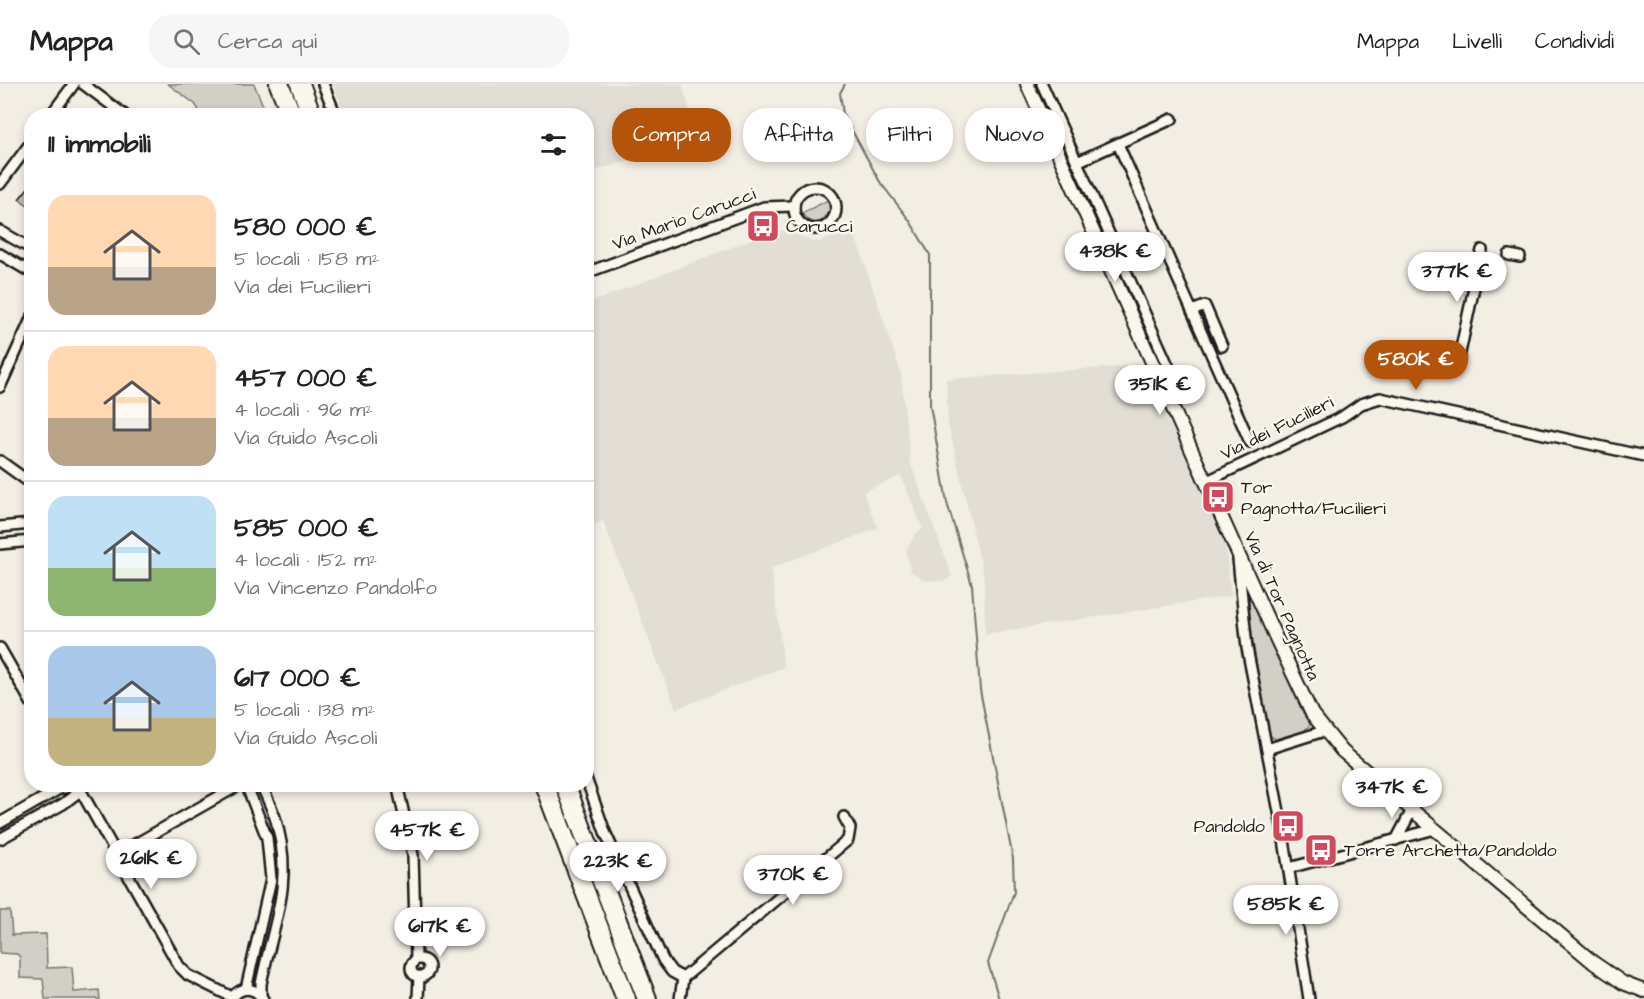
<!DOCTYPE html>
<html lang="it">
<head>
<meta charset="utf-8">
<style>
	:root { --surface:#fff; --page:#f6f6f6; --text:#222; --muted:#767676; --line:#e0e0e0; --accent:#b45309 }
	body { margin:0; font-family:"Architects Daughter",sans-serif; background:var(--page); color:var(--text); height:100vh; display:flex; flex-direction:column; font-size:22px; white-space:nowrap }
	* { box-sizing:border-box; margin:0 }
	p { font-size:20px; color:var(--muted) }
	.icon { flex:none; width:33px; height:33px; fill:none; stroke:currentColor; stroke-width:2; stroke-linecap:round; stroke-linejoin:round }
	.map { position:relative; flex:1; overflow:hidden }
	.details { position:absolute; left:24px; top:24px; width:570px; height:684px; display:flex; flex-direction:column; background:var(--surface); border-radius:24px; box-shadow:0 3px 9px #0003 }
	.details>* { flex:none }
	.guide { position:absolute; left:612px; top:24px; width:570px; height:54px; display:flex; gap:12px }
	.price { position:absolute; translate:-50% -51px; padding:0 14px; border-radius:21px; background:#fff; color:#222; font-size:20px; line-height:39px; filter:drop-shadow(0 2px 3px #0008) }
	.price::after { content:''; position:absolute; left:50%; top:36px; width:18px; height:14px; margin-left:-9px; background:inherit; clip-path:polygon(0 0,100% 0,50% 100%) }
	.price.active { background:var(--accent); color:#fff }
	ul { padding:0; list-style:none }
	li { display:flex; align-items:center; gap:18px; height:150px; padding:0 24px }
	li+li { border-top:2px solid var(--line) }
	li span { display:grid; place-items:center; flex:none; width:168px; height:120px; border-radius:18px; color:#555 }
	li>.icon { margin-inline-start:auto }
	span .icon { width:72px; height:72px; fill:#fffc; stroke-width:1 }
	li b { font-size:26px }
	h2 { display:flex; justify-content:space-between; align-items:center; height:72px; padding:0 24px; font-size:26px }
	.chip { padding:0 21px; border-radius:24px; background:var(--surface); box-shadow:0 3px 9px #0003; font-size:21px; line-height:54px }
	.chip.active { background:var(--accent); color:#fff }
	header { display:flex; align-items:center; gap:36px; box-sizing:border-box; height:84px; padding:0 30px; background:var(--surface); border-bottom:2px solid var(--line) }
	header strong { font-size:28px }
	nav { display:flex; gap:33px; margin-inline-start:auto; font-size:21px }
	.search { width:420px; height:54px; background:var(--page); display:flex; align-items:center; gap:15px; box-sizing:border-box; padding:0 21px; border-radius:24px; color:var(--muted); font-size:22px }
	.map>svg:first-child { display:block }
</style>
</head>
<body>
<header>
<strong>Mappa</strong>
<div class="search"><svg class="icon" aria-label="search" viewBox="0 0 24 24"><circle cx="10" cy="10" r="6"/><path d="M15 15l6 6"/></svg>Cerca qui</div>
<nav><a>Mappa</a><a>Livelli</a><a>Condividi</a></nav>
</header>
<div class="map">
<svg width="1644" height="915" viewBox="0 0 1644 915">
	<rect width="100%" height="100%" fill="#f2eee4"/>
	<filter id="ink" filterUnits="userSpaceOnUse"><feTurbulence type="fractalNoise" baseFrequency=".0167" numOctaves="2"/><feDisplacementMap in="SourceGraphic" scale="12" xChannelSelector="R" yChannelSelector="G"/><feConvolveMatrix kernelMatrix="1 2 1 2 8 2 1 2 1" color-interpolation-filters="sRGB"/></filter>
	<g filter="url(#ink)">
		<g fill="#e2ded5">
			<path d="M 333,0 L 682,0 L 699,56 L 587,89 L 586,32 L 345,31 Z"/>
			<path d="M 853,145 L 901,289 L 910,378 L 952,492 L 944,497 L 925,497 L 910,486 L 906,467 L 915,450 L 923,445 L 901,392 L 863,408 L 878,444 L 771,484 L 784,583 L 676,625 L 603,437 L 587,443 L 587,220 L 775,146 L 794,149 L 811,157 L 820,158 Z"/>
			<path d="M 1144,281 L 1225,456 L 1231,512 L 985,550 L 984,493 L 948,340 L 946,295 Z"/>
		</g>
		<g fill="#d2cfc6" stroke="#777671" stroke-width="1.5">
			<path d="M 168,0 L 254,0 L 267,31 L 202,31 L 195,20 Z"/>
			<path d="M 828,116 L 830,127 L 822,137 C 813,140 807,138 802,129 Z"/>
			<path d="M 1249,511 L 1308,632 L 1310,641 L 1304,647 L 1275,655 L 1267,650 L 1249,532 Z"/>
			<path d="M 0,827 L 10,827 L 12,851 L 46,850 L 47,884 L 72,883 L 74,908 L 99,906 L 100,915 L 45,915 L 43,895 L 20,894 L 20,873 L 17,870 L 0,869 Z"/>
		</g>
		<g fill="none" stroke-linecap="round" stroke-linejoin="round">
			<path stroke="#716f6b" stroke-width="2" d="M 845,0 L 840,9 L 843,30 L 880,98 L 910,137 L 930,171 L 930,321 L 947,419 L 972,501 L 980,606 L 1013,775 L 1014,808 L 988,879 L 999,915"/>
		</g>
		<path fill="#bdbab1" stroke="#1c1c1c" stroke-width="1.5" d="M 32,99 L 32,125 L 19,115 Z"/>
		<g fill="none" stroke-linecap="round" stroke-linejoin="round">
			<defs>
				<g id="minor">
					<path d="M 83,0 L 126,32"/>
					<path d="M 323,0 L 336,32"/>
					<path d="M 1042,0 L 1077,78 L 1172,35"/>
					<path d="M 50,32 L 74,0"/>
					<path d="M 1118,60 L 1250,358"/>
					<path d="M 1077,78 L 1180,308"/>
					<path d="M 0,100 L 32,57"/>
					<circle cx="815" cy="124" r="21"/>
					<path d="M 0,147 L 32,165"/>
					<path d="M 0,170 L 32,189"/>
					<path d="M 1509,171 L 1520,173"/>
					<path d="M 586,189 L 764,123 L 794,122"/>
					<path d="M 1192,227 L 1205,222 L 1222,262"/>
					<path d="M 1458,278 L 1482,166"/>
					<path d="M 0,303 L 32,233"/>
					<path d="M 0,377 L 32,400"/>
					<path d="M 1205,398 L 1342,333 L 1361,320 L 1380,314 L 1644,372"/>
					<path d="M 0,443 L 32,440"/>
					<path d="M 0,460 L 32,457"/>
					<path d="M 1238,475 L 1247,564 L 1282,743 L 1309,915"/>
					<path d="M 0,564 L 32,620"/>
					<path d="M 1267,665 L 1324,647"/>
					<path d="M 586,694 L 605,748 L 663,876 L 672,888 L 683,894 L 680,915"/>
					<path d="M 77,700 L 179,882 L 188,891 L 232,913"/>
					<path d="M 261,700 C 267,715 275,729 278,744 C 293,802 272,844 261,900 L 261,912"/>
					<path d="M 397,700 L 413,771 L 416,875"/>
					<path d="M 0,739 L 59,705 L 77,701"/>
					<path d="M 0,755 L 63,720 L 80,707"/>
					<path d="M 1396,756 L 1412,726"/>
					<path d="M 116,771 L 241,700"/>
					<path d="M 1289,784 L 1435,745"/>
					<circle cx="420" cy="884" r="9"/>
					<path d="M 683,894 L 848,756 L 850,744 L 844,733"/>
					<path d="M 246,905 L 271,795 L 267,754 L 246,700"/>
					<path d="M 231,915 C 240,902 254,902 263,915"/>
					<path d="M 418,915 L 419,892"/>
				</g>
				<path id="tertiary" d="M 1027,0 L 1276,554 L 1312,630 L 1342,667 L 1594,879 L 1623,899 L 1644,907"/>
				<g id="motorway">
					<path d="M 279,0 L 292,32"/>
					<path d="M 300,0 L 312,32"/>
					<path d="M 544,700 L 626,915"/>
					<path d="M 565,700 L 647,915"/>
				</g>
			</defs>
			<use href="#minor" stroke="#1c1c1c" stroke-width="14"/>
			<use href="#tertiary" stroke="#1c1c1c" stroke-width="16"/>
			<use href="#motorway" stroke="#1c1c1c" stroke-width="22"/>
			<use href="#minor" stroke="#fbf7ec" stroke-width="9"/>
			<use href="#tertiary" stroke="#fbf7ec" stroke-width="12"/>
			<use href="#motorway" stroke="#fbf7ec" stroke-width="18"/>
		</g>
	</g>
	<defs>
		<symbol id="bus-square" viewBox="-11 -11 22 22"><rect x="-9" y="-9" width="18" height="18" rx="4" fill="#d1495b" stroke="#fbf7ec"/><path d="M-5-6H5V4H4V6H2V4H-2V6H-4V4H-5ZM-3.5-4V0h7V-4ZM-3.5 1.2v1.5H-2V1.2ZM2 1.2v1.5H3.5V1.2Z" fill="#fff"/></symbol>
	</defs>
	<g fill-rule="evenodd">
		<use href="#bus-square" x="744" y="123" width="38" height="38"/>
		<use href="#bus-square" x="1199" y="394" width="38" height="38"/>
		<use href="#bus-square" x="1269" y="723" width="38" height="38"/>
		<use href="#bus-square" x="1302" y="747" width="38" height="38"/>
	</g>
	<g text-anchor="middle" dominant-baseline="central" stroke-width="5" stroke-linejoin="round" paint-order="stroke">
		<g font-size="18" fill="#1c1c1c" stroke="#fbf7ec">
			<text transform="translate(684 135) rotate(-20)">Via Mario Carucci</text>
			<text transform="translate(1277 344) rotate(-26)">Via dei Fucilieri</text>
			<text transform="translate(1282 522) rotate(66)">Via di Tor Pagnotta</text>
		</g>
		<g font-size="18" fill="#1c1c1c" stroke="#fbf7ec" text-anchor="start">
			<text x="786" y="142">Carucci</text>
			<text x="1241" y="403">Tor<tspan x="1241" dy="21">Pagnotta/Fucilieri</tspan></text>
			<text x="1265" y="742" text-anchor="end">Pandoldo</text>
			<text x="1344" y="766">Torre Archetta/Pandoldo</text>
		</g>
	</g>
</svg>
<b class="price" style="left:1115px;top:199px">438K €</b>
<b class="price" style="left:1457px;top:219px">377K €</b>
<b class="price active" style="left:1416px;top:307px">580K €</b>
<b class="price" style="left:1160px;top:332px">351K €</b>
<b class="price" style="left:1392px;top:735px">347K €</b>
<b class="price" style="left:427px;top:778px">457K €</b>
<b class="price" style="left:151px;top:806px">261K €</b>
<b class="price" style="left:618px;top:809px">223K €</b>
<b class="price" style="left:793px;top:822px">370K €</b>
<b class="price" style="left:1286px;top:852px">585K €</b>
<b class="price" style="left:440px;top:874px">617K €</b>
<div class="guide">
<a class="chip active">Compra</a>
<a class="chip">Affitta</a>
<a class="chip">Filtri</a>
<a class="chip">Nuovo</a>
</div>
<section class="details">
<h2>11 immobili<svg class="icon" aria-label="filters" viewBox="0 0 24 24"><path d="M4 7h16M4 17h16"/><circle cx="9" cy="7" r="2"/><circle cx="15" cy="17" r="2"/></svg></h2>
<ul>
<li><span style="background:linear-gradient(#ffd9b3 60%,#b9a48a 0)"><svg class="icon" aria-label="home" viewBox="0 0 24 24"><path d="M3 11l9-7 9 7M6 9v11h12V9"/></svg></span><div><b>580 000 €</b><p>5 locali · 158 m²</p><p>Via dei Fucilieri</p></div></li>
<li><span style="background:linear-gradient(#ffd9b3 60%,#b9a48a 0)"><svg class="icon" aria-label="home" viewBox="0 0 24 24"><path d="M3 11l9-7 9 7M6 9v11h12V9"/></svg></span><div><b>457 000 €</b><p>4 locali · 96 m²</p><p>Via Guido Ascoli</p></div></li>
<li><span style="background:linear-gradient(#bfe0f5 60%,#8fb573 0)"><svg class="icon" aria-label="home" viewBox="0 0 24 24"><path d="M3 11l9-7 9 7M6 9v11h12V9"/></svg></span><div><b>585 000 €</b><p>4 locali · 152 m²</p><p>Via Vincenzo Pandolfo</p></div></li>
<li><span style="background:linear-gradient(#a9c7e8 60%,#c2b280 0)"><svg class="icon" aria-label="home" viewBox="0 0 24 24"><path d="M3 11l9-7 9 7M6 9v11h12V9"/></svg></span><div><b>617 000 €</b><p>5 locali · 138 m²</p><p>Via Guido Ascoli</p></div></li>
</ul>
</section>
</div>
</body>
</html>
